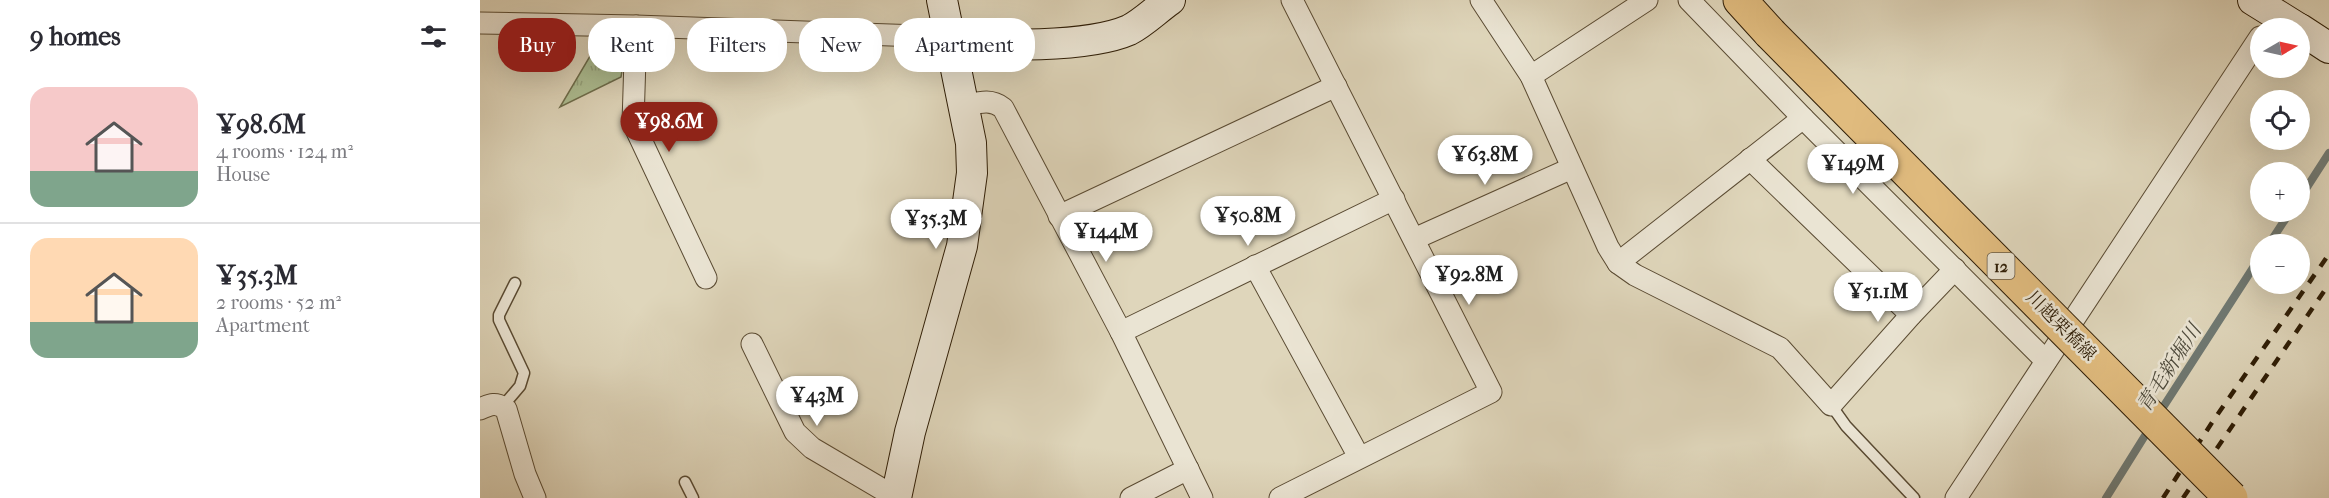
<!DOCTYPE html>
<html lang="en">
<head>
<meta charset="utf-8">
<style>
	:root { --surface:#fff; --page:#f7f7f7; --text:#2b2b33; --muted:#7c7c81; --line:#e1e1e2; --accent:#8f2418 }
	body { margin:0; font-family:"IM FELL French Canon","Noto Serif JP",serif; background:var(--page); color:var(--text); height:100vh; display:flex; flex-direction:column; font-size:22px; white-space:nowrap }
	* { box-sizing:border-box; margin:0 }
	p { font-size:20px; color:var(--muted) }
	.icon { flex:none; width:33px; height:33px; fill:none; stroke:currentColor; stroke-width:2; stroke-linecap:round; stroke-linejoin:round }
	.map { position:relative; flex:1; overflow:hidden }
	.side { display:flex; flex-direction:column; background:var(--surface); width:480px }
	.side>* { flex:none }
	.hud { position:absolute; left:18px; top:18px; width:570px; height:54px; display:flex; gap:12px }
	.needle { width:39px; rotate:81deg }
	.tools { position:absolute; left:1770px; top:18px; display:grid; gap:12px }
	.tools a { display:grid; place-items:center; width:60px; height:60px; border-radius:50%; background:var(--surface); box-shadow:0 6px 24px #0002; font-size:30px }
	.price { position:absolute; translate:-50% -51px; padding:0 14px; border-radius:21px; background:#fff; color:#222; font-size:20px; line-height:39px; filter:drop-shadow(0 2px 3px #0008) }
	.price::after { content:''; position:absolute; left:50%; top:36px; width:18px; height:14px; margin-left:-9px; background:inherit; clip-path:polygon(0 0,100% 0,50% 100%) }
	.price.selected { background:var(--accent); color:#fff }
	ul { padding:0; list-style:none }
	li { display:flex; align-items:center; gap:18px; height:150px; padding:0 30px }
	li+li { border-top:2px solid var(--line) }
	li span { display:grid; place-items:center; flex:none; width:168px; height:120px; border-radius:18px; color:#555 }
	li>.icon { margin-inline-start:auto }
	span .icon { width:72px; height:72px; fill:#fffc; stroke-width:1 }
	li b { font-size:26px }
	h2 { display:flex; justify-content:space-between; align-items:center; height:72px; padding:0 30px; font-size:26px }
	.chip { padding:0 21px; border-radius:24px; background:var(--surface); box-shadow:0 6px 24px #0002; font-size:21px; line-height:54px }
	.chip.selected { background:var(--accent); color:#fff }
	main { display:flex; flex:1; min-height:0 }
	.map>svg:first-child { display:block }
</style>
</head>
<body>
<main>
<section class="side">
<h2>9 homes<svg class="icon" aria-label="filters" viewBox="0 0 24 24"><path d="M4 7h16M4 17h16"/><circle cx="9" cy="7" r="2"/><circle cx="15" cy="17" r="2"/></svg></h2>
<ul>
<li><span style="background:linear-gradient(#f6c9c9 70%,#7fa58c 0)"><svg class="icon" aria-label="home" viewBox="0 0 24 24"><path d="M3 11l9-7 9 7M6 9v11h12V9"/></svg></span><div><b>¥98.6M</b><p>4 rooms · 124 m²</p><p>House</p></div></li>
<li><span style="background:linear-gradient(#ffd9b3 70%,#7fa58c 0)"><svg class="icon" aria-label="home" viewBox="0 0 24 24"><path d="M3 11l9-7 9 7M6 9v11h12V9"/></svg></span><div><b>¥35.3M</b><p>2 rooms · 52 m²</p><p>Apartment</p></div></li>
</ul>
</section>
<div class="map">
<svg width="1849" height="498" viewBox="0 0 1849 498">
	<defs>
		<pattern id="park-tufts" width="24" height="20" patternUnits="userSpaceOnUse" patternTransform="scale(1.5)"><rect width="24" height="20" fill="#adbf94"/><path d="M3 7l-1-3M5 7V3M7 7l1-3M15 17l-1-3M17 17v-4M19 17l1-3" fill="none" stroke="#95a47e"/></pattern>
	</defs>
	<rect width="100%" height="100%" fill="#dfd6bb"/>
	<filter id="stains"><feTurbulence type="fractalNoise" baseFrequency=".00333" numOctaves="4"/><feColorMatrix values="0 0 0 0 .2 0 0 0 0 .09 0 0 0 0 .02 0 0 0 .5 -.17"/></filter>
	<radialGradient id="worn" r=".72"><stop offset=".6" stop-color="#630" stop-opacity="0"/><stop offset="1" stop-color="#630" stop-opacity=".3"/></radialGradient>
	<path fill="url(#park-tufts)" stroke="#6e6e4d" stroke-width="1.5" d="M 113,51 L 144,58 L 141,77 L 80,107 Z"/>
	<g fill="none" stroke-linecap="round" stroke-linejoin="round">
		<g stroke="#6f7973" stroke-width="8">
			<path d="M 1820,198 L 1849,153"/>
			<path d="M 1789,244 L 1810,212"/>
			<path d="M 1678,415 L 1780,257"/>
			<path d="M 1626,498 L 1671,426"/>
		</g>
		<defs>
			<g id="lane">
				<path d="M 1351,405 L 1366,426 L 1434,498"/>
				<path d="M 23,406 L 40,386 L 44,373 L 19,320 L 19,315 L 35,283"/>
				<path d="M 205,482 L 213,498"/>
			</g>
			<g id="street">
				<path d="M 1001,0 L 1051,76 L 1128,247 L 1138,263 L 1155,275 L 1300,348 L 1351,405 L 1431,315 L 1475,269"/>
				<path d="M 1209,0 L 1323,118 L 1566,361"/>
				<path d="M 0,23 L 156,26 L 439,36 L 469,42"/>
				<path d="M 156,26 L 153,123 L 226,278"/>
				<path d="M 1051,76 L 1167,0"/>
				<path d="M 483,106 C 498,103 510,98 523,108 L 641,332 L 722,498"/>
				<path d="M 1270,159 L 1431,315"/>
				<path d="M 579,216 L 856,86"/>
				<path d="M 934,239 L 1092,168"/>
				<path d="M 1138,263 L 1323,118"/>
				<path d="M 775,266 L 879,457"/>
				<path d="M 641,332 L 914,199"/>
				<path d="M 272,344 L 315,432 L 332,448 L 417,498"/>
				<path d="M 0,409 C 11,404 16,402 26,409 L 45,474 L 55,498"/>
				<path d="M 651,498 L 708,469"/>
				<path d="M 800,498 L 1011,392 L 812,0"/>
				<path d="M 1476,498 L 1780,37"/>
			</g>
			<g id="secondary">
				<path d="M 1773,0 L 1818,28"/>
				<path d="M 1820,29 L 1849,48"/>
				<path d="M 469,42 C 514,46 608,48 649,30 C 663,23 677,9 690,0"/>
				<path d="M 416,498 L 430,432 L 482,246 L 492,173 L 491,143 L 462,0"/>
			</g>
			<path id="primary" d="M 1260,0 L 1290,33"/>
		</defs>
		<use href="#lane" stroke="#5a4b33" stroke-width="13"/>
		<use href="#street" stroke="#5a4b33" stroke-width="23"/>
		<use href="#secondary" stroke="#2e1d06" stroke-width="32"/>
		<use href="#primary" stroke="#2e1d06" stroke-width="35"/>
		<use href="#lane" stroke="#eae4d3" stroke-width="10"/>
		<use href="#street" stroke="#eae4d3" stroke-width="21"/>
		<use href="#secondary" stroke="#eae4d3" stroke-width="30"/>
		<use href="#primary" stroke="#e0bb7e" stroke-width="33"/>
		<g stroke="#2e1d06" stroke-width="4.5" stroke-dasharray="10 10" stroke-linecap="butt">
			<path d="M 1683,498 L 1733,421 L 1849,254"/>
			<path d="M 1703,498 L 1849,284"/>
		</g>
		<defs>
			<path id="primary-bridge" d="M 1290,33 L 1751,498"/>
		</defs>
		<use href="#primary-bridge" stroke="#2e1d06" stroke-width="35" stroke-linecap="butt"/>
		<use href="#primary-bridge" stroke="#e0bb7e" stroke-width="33"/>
	</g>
	<g text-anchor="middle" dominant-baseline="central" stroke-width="5" stroke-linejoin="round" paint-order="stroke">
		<rect fill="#eae4d3" stroke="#665944" stroke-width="1.5" x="1507.5" y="253" width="27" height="26" rx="4.5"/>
		<g font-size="16" font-weight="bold" fill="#2e1d06">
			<text x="1521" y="266">12</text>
		</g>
		<g font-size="18" fill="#2e1d06" stroke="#eae4d3">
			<text transform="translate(1581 326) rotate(45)">川越栗橋線</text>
		</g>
		<g font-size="20" font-style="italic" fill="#4e4b3d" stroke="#eae4d3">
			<text transform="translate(1689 368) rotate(-57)">青毛新堀川</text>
		</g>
	</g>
	<rect width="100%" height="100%" filter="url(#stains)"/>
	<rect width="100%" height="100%" fill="url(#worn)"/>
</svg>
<div class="tools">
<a><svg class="needle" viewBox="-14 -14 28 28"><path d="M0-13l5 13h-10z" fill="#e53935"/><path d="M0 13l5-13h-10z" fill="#7c7c81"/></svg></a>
<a><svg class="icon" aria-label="locate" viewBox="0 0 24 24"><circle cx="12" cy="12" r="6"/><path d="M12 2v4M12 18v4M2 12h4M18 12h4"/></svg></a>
<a>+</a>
<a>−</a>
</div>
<b class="price selected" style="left:189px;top:153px">¥98.6M</b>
<b class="price" style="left:1005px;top:186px">¥63.8M</b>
<b class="price" style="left:1373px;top:195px">¥149M</b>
<b class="price" style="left:768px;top:247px">¥50.8M</b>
<b class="price" style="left:456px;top:250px">¥35.3M</b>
<b class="price" style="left:626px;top:263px">¥144M</b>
<b class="price" style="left:989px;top:306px">¥92.8M</b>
<b class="price" style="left:1398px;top:323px">¥51.1M</b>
<b class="price" style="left:337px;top:427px">¥43M</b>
<div class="hud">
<a class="chip selected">Buy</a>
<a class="chip">Rent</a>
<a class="chip">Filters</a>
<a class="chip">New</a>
<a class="chip">Apartment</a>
</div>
</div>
</main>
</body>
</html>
